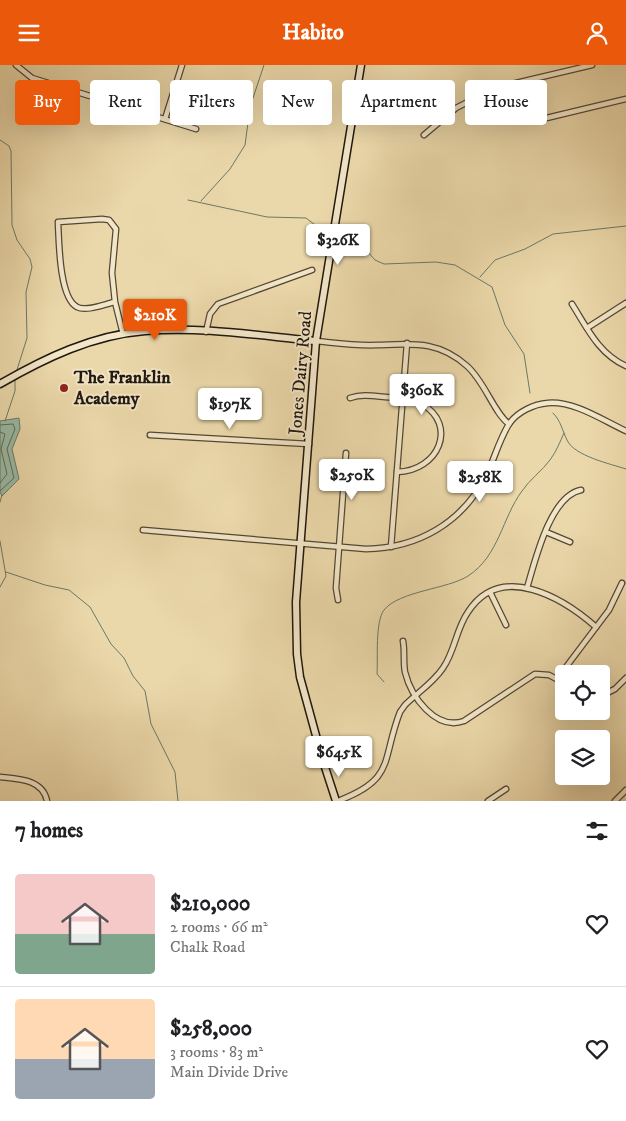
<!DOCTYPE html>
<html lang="en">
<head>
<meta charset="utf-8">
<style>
	:root { --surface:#fff; --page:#f6f6f6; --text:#202124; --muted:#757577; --line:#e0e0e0; --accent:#ea580c }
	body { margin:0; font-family:"IM FELL DW Pica",serif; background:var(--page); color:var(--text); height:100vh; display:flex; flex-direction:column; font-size:19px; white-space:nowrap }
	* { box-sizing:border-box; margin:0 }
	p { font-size:16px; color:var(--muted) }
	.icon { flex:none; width:28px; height:28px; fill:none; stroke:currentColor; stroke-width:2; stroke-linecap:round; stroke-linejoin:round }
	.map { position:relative; height:736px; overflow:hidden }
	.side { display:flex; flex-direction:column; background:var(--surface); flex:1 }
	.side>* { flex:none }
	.guide { position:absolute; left:15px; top:15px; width:596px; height:45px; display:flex; gap:10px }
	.controls { position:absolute; left:555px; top:600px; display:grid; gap:10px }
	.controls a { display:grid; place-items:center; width:55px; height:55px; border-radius:5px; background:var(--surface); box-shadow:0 5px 20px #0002; font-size:25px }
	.price { position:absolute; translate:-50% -42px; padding:0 11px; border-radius:5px; background:#fff; color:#222; font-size:16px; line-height:32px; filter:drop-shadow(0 1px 2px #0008) }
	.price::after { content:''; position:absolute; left:50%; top:30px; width:15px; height:11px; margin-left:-8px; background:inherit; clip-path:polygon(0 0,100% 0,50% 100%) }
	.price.on { background:var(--accent); color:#fff }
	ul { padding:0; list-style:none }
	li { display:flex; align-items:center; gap:15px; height:125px; padding:0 15px }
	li+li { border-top:1px solid var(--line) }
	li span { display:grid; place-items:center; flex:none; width:140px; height:100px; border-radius:5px; color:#555 }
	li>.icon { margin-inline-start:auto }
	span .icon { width:60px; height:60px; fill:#fffc; stroke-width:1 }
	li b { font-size:21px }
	h2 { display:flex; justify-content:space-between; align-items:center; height:60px; padding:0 15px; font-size:21px }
	.tag { padding:0 18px; border-radius:5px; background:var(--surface); box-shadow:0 5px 20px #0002; font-size:18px; line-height:45px }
	.tag.on { background:var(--accent); color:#fff }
	header { display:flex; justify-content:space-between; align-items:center; height:65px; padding:0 15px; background:var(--accent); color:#fff; font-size:22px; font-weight:700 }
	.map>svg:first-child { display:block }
</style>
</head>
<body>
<header><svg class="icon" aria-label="menu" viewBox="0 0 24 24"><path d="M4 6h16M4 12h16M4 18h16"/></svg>Habito<svg class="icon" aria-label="person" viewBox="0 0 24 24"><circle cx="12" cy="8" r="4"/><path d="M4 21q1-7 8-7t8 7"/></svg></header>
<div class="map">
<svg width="626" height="736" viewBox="0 0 626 736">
	<rect width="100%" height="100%" fill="#ebd8aa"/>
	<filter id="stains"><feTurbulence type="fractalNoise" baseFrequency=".004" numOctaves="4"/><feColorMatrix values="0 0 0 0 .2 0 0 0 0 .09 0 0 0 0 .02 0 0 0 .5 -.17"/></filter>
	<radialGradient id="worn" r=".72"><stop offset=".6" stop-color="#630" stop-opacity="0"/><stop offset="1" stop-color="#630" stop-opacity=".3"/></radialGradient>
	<path fill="#99bba5" stroke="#697969" d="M 19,353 L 20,364 L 12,384 L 19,414 L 2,431 L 0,427 L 0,356 Z"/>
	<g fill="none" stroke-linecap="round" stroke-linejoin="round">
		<g stroke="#5c695a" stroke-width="1">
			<path d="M 0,360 L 13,359 L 15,364 L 7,384 L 14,413 L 0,426"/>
			<path d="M 0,367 L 5,369 L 1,384 L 7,409 L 0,418"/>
		</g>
		<g stroke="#697969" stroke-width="1">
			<path d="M 0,75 L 9,81 L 11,86 L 12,160 L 17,175 L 30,194 L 32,202 L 26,227 L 27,273 L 16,308"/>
			<path d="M 188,135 L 267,152 L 306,153 L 331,172"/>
			<path d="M 201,136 L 230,104 L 245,80 L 250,42 L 264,0"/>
			<path d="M 334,173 L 361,179 L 375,195 L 384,199 L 436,197 L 455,200 L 492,222 L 505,260 L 524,289 L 530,328"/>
			<path d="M 480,212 L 495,195 L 525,184 L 553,169 L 626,161"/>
			<path d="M 553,348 C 561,356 562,365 567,375 C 574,391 611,399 626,404"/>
			<path d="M 5,356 L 15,326 L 15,314"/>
			<path d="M 0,437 L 2,430"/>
			<path d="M 0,476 L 6,511 L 0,522"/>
			<path d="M 6,507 L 45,520 L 69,525 L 90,542 L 111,579 L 124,593 L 133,611 L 145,626 L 151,659 L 175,707 L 178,736"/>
			<path d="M 384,617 L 377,609 C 378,593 375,557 384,545 C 399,526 448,524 468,511 C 499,491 502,453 522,426 C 530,414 542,406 550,395 C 556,387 560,377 564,368"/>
		</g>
		<defs>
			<g id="street">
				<path d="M 16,0 L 32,13 L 196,64"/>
				<path d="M 165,54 L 182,0"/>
				<path d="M 534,56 L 626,34"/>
				<path d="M 424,70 L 456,43 L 495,23 L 592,0"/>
				<path d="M 115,237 L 112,208 L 116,164 L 109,155 L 102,154 L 58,157 C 59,175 59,233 77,242 C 86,247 105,239 115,237 L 123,269"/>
				<path d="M 572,239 C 587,263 599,289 626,301"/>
				<path d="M 587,263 L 626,238"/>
				<path d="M 206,267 L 210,249 L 218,239 L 312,205"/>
				<path d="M 316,276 C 336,278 357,281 377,280 C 412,279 438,275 467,301 C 485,317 494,348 509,359"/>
				<path d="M 350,333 C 362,329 373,331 385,332 C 397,333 411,332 422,339 C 458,360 439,406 397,407"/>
				<path d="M 150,370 L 309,379"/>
				<path d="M 143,465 L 366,484 C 418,483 462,458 486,411 C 494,395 499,375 509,359 C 517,347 534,339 548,338 C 575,336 602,355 626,366"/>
				<path d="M 546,467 L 570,477"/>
				<path d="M 391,482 L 407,278"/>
				<path d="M 527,523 C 535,496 550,431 581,425"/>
				<path d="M 490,527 L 506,560"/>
				<path d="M 338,535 L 336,523 L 346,388"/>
				<path d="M 403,576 C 405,586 403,597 405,607 C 411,632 436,666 464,656 L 535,609 L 549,610 L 564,618"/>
				<path d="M 557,614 L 609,545 L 622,518"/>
				<path d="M 601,631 L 615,624 L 626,613"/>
				<path d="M 0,712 C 18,714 43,714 47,736"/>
				<path d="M 338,736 C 396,714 381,696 400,647 L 405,640 C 417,628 433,618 443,603 C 455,586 456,564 468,547 C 501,496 563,533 596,562"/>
				<path d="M 488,736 L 506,724"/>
				<path d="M 615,736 L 626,725"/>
			</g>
			<g id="secondary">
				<path d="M 0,319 C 45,293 93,270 145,266 C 201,261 261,271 316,276"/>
				<path d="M 321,689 L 300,612 L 297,589 L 296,537 L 316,276 L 361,0"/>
				<path d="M 323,696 L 336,736"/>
			</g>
		</defs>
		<use href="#street" stroke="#534735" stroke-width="7"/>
		<use href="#secondary" stroke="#20170e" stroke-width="9"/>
		<use href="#street" stroke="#f2e6c8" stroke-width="4.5"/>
		<use href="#secondary" stroke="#f2e6c8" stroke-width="6"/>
	</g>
	<circle fill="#8f2418" stroke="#f2e6c8" stroke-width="2" cx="64" cy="323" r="5"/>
	<g text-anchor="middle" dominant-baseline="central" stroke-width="4" stroke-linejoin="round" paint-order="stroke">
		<g font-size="18" fill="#20170e" stroke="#f2e6c8">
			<text transform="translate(301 308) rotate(-85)">Jones Dairy Road</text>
		</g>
		<g font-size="18" font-weight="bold" fill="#20170e" stroke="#f2e6c8" text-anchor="start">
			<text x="74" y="313">The Franklin<tspan x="74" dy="21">Academy</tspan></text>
		</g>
	</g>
	<rect width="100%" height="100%" filter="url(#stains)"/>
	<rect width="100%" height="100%" fill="url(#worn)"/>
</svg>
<div class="controls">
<a><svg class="icon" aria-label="locate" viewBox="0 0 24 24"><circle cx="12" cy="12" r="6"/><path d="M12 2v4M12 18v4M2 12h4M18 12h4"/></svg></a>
<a><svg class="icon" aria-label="layers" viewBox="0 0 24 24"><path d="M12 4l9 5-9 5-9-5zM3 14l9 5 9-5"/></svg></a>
</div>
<b class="price" style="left:338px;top:201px">$326K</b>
<b class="price on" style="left:155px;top:276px">$210K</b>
<b class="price" style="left:422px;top:351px">$360K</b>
<b class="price" style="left:230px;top:365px">$197K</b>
<b class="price" style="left:352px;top:436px">$250K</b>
<b class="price" style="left:480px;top:438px">$258K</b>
<b class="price" style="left:339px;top:713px">$645K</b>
<div class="guide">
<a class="tag on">Buy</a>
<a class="tag">Rent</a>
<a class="tag">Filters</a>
<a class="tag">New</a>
<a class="tag">Apartment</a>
<a class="tag">House</a>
</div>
</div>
<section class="side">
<h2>7 homes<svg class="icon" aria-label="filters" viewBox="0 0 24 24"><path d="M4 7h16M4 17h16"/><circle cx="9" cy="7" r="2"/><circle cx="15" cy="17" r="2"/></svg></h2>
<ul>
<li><span style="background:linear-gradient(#f6c9c9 60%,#7fa58c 0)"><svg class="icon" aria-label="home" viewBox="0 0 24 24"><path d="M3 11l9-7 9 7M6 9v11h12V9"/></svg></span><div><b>$210,000</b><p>2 rooms · 66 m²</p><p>Chalk Road</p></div><svg class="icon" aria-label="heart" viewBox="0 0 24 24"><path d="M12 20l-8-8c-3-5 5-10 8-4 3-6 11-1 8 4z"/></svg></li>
<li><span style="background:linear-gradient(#ffd9b3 60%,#9aa5b1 0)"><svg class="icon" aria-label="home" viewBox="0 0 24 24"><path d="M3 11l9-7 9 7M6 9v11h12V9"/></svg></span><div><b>$258,000</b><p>3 rooms · 83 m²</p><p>Main Divide Drive</p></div><svg class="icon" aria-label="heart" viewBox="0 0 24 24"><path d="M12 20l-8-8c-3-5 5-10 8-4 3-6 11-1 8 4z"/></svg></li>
</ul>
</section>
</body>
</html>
